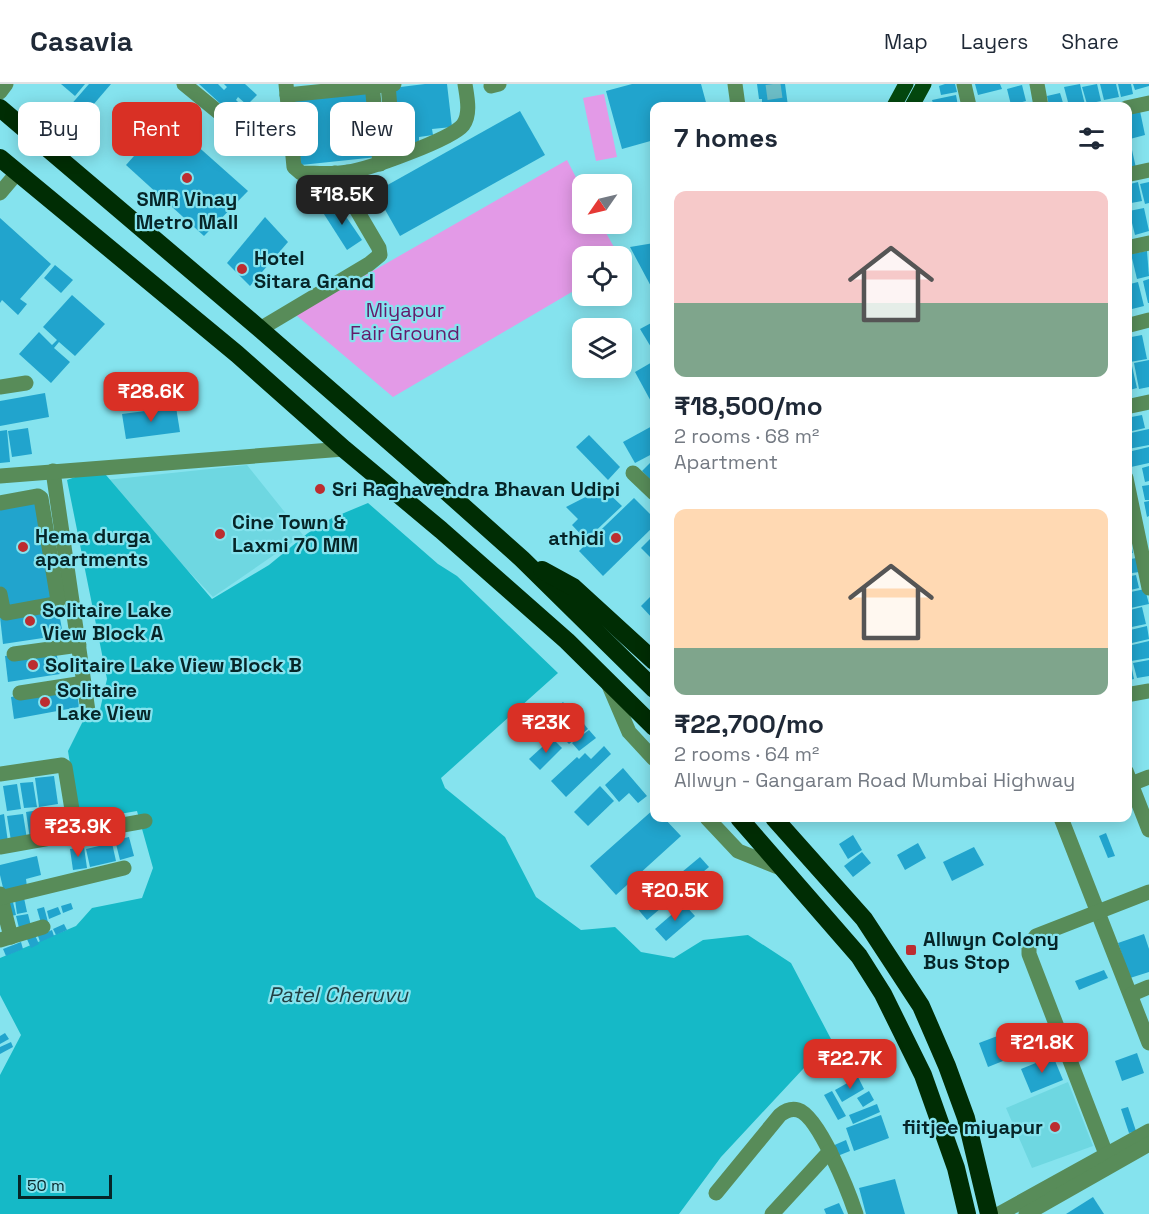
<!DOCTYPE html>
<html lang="en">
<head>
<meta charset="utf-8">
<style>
	:root { --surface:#fff; --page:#f6f6f7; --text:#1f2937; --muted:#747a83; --line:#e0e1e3; --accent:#d93025 }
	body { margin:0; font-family:"Space Grotesk",sans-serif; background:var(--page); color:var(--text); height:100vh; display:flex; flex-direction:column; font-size:22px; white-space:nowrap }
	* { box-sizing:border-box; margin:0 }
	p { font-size:20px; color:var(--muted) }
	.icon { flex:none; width:33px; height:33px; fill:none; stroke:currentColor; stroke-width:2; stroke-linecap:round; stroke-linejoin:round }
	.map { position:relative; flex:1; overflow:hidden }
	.side { position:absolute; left:650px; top:18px; width:482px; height:720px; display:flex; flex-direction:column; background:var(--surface); border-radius:12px; box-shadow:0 3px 15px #0003 }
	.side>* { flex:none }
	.guide { position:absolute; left:18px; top:18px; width:542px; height:54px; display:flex; gap:12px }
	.needle { width:39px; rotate:236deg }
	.tools { position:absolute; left:572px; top:90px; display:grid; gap:12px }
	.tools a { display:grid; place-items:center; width:60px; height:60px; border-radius:12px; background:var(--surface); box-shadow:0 3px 15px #0003; font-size:30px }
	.scale { position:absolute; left:18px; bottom:15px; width:94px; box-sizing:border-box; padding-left:6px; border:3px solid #062528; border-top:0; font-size:16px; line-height:21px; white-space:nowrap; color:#062528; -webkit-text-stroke:4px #85e3ee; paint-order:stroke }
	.price { position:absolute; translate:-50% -51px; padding:0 14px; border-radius:12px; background:var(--accent); color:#fff; font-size:20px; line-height:39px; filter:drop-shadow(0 2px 3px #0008) }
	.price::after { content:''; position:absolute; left:50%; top:36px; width:18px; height:14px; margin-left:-9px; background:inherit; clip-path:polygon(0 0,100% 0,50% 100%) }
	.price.active { background:#222; color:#fff }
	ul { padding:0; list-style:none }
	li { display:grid; align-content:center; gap:12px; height:318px; padding:0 24px }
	li span { display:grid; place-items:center; height:186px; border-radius:12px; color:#555 }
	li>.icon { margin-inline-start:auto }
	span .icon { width:108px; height:108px; fill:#fffc; stroke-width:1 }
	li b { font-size:26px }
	h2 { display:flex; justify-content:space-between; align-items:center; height:72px; padding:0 24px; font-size:26px }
	.pill { padding:0 21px; border-radius:12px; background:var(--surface); box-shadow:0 3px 15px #0003; font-size:21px; line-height:54px }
	.pill.active { background:var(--accent); color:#fff }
	header { display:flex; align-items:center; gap:36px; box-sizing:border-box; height:84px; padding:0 30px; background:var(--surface); border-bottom:2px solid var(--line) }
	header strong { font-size:28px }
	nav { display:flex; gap:33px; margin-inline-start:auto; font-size:21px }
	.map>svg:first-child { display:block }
</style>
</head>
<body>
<header>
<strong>Casavia</strong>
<nav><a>Map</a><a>Layers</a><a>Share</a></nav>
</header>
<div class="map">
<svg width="1149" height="1130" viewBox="0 0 1149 1130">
	<rect width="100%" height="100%" fill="#85e3ee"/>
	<g fill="#6ed7e1">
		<path d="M 247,381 L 303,451 L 213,513 L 160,457 L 106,396 Z"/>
		<path d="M 1068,998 L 1093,1062 L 1032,1084 L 1006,1024 Z"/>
	</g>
	<g fill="#e39ae7">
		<path d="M 604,10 L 617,73 L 596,77 L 583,14 Z"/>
		<path d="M 567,76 L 582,105 L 582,140 L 601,140 L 619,172 L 582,172 L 582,202 L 393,313 L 296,231 Z"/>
	</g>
	<path fill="#15b9c7" d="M 100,384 L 212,515 L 269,481 L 308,449 L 332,434 L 368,419 L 438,480 L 457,492 L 558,589 L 441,694 L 445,704 L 505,753 L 536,813 L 581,846 L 615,843 L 641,868 L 674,874 L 703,856 L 748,851 L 791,879 L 831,955 L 721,1073 L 679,1130 L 0,1130 L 0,991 L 21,951 L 0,911 L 0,874 L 76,842 L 92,824 L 142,814 L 153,784 L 137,727 L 79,737 L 68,667 L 84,635 L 99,630 L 107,595 L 67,396 Z"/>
	<g fill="#21a4cd">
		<path d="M 61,0 L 85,0 L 75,12 Z"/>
		<path d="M 89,0 L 111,0 L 75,42 L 62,31 Z"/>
		<path d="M 199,0 L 218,0 L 224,6 L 227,3 L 224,0 L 245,0 L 257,11 L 247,21 L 238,13 L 236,16 L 244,24 L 236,34 Z"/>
		<path d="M 425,0 L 447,0 L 452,43 L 432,45 L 433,51 L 419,53 L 419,58 L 399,61 L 392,4 Z"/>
		<path d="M 632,0 L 701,0 L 707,22 L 654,22 L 654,56 L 622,65 L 606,7 Z"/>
		<path d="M 757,0 L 785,0 L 788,22 L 762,22 L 762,15 L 759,15 Z"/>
		<path d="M 945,0 L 955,0 L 957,8 L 941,11 L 939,2 Z"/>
		<path d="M 975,0 L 1000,0 L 1002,5 L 978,11 Z"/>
		<path d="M 1080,0 L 1085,21 L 1069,22 L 1064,3 Z"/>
		<path d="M 1097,0 L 1101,17 L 1087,20 L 1082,3 Z"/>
		<path d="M 1100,0 L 1116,0 L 1119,13 L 1104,16 Z"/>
		<path d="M 1118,0 L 1131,0 L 1133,10 L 1121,13 Z"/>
		<path d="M 1133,0 L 1149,0 L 1149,2 L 1135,6 Z"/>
		<path d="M 1022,1 L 1026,17 L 1011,21 L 1007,5 Z"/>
		<path d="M 369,6 L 377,73 L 301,81 L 293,14 Z"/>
		<path d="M 1060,9 L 1064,22 L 1049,22 L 1047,12 Z"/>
		<path d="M 956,11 L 958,22 L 934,22 L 932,16 Z"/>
		<path d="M 520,27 L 545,71 L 400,152 L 375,108 Z"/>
		<path d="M 1140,27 L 1145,51 L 1130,55 L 1126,30 Z"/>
		<path d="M 167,35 L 248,107 L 204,152 L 126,81 Z"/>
		<path d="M 1132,66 L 1136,84 L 1126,86 L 1126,67 Z"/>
		<path d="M 1138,98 L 1142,117 L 1126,120 L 1126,101 Z"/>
		<path d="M 1149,98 L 1149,119 L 1145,120 L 1140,100 Z"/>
		<path d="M 336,118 L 362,156 L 347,166 L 322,127 Z"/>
		<path d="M 1144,124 L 1149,147 L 1135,151 L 1129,127 Z"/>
		<path d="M 265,133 L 288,158 L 250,202 L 227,179 Z"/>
		<path d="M 0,134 L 51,180 L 20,215 L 27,220 L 18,231 L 2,216 L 0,219 Z"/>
		<path d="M 654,159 L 654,208 L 630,163 Z"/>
		<path d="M 1147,167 L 1149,192 L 1137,195 L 1131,170 Z"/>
		<path d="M 55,181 L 73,196 L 61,209 L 44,194 Z"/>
		<path d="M 1149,195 L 1149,219 L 1148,219 L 1143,197 Z"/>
		<path d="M 1138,198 L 1144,222 L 1128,226 L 1126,201 Z"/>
		<path d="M 72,211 L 105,240 L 75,272 L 59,258 L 54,264 L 70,278 L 51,299 L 19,270 L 39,248 L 52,261 L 57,256 L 43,243 Z"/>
		<path d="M 653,238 L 654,240 L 654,268 L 640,245 Z"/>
		<path d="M 1142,251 L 1147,275 L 1130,278 L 1126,254 Z"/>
		<path d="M 1149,276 L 1149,303 L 1139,305 L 1134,279 Z"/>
		<path d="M 654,277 L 654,323 L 635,288 Z"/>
		<path d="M 1132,282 L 1137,304 L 1126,307 L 1126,283 Z"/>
		<path d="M 45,309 L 49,333 L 0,342 L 0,317 Z"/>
		<path d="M 176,323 L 180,348 L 126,355 L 122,330 Z"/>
		<path d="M 1142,331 L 1145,344 L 1128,348 L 1126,334 Z"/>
		<path d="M 654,341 L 654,369 L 635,379 L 623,358 Z"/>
		<path d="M 28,344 L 32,370 L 12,373 L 8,347 Z"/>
		<path d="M 1149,345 L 1149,361 L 1128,365 L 1126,350 Z"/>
		<path d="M 7,346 L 10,378 L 0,379 L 0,347 Z"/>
		<path d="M 589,351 L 620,383 L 608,396 L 576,363 Z"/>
		<path d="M 1149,363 L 1149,379 L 1131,383 L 1128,368 Z"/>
		<path d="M 654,375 L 654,400 L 642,387 Z"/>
		<path d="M 1149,382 L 1149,397 L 1145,398 L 1142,384 Z"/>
		<path d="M 1149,401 L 1149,416 L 1145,416 L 1142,402 Z"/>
		<path d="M 603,404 L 622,422 L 586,456 L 572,441 L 578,435 L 566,423 Z"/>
		<path d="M 634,414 L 654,434 L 654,442 L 603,492 L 579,467 Z"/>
		<path d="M 39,416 L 56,518 L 4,527 L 0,502 L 0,423 Z"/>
		<path d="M 1149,417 L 1149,432 L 1147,433 L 1144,418 Z"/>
		<path d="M 654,451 L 654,477 L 641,464 Z"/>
		<path d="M 1126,456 L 1130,456 L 1133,469 L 1126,470 Z"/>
		<path d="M 1136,474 L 1139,488 L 1126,490 L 1126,476 Z"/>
		<path d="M 1136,491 L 1139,504 L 1126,507 L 1126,493 Z"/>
		<path d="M 1145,505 L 1149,520 L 1126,525 L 1126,509 Z"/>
		<path d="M 654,509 L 654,536 L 641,522 Z"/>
		<path d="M 58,523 L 63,551 L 3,560 L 0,533 Z"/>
		<path d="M 1142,523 L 1146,540 L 1127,544 L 1126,527 Z"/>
		<path d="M 1147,542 L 1149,555 L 1128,560 L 1126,547 Z"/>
		<path d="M 1149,557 L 1149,574 L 1131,577 L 1128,562 Z"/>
		<path d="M 56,566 L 60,590 L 8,598 L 5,572 Z"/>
		<path d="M 1149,576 L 1149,592 L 1137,594 L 1133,579 Z"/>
		<path d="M 1131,580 L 1134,595 L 1126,597 L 1126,581 Z"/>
		<path d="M 76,602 L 79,623 L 14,635 L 11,613 Z"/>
		<path d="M 563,618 L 571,628 L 563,634 L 555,625 Z"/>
		<path d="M 584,640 L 588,645 L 569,660 L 565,656 Z"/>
		<path d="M 589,646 L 596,654 L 579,667 L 572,659 Z"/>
		<path d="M 552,654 L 562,664 L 540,686 L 529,675 Z"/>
		<path d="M 604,662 L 611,670 L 566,713 L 551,697 L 577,673 L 579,675 L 585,669 L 591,675 Z"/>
		<path d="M 623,684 L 647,712 L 638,719 L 629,709 L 619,718 L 605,701 Z"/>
		<path d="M 54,692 L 58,720 L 39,723 L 35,694 Z"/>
		<path d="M 33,698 L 37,723 L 24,724 L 20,699 Z"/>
		<path d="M 17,700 L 21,725 L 7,727 L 3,702 Z"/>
		<path d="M 600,702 L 614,717 L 588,742 L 574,728 Z"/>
		<path d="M 58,723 L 62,748 L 45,751 L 41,725 Z"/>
		<path d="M 654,725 L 654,734 L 664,734 L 681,752 L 616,811 L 590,782 Z"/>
		<path d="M 39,726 L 43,753 L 30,755 L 26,728 Z"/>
		<path d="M 4,730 L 8,758 L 0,759 L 0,731 Z"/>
		<path d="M 23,730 L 27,755 L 11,757 L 7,732 Z"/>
		<path d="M 1106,749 L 1115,772 L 1108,774 L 1099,752 Z"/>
		<path d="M 853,751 L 862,766 L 848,775 L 839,760 Z"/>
		<path d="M 129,753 L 134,772 L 120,776 L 115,756 Z"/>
		<path d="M 112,759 L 116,777 L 90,783 L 86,765 Z"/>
		<path d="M 918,759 L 926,774 L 905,786 L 897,771 Z"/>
		<path d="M 84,763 L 87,784 L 73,786 L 70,765 Z"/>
		<path d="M 974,763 L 984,781 L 952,797 L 943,778 Z"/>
		<path d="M 862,768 L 871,779 L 853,793 L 844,782 Z"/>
		<path d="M 37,772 L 41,791 L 26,795 L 27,803 L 4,808 L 0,791 L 0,781 Z"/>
		<path d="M 700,773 L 709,783 L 691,798 L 682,788 Z"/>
		<path d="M 664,800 L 675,812 L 647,836 L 636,823 Z"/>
		<path d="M 24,814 L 27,828 L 17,830 L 15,816 Z"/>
		<path d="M 13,818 L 16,831 L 10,832 L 7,820 Z"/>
		<path d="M 71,819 L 73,825 L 63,829 L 61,822 Z"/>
		<path d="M 684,820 L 695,832 L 666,857 L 655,845 Z"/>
		<path d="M 44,823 L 48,838 L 41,839 L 37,825 Z"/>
		<path d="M 58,823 L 61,830 L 49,835 L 47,827 Z"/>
		<path d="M 28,830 L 31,842 L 19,844 L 16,832 Z"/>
		<path d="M 64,840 L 67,846 L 56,851 L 53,845 Z"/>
		<path d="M 52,846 L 54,852 L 40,858 L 38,852 Z"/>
		<path d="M 34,849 L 39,860 L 31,864 L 26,853 Z"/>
		<path d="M 1144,850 L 1149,865 L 1149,888 L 1130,894 L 1118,859 Z"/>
		<path d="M 21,858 L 23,865 L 6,872 L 3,865 Z"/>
		<path d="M 1104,886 L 1108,894 L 1079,906 L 1075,897 Z"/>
		<path d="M 1008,948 L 1018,971 L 988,983 L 979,959 Z"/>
		<path d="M 5,949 L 9,955 L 0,960 L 0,952 Z"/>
		<path d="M 11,958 L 13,963 L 0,970 L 0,963 Z"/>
		<path d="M 1137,969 L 1144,989 L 1122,997 L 1115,977 Z"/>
		<path d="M 1053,972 L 1063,996 L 1031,1009 L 1021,985 Z"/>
		<path d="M 858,993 L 864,1005 L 842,1018 L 835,1006 Z"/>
		<path d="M 832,1007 L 846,1032 L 838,1036 L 824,1011 Z"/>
		<path d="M 869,1007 L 874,1016 L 863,1023 L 857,1014 Z"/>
		<path d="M 877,1020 L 880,1028 L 853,1040 L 849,1031 Z"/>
		<path d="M 1128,1023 L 1136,1047 L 1129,1049 L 1121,1025 Z"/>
		<path d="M 881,1031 L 889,1054 L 854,1067 L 846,1044 Z"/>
		<path d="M 846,1056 L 850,1067 L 835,1073 L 830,1063 Z"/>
		<path d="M 895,1095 L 905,1130 L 866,1130 L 859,1104 Z"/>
		<path d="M 1093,1113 L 1104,1130 L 1066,1130 Z"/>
		<path d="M 839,1119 L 844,1130 L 826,1130 L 824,1125 Z"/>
	</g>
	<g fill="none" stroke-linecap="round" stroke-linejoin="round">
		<path stroke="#6cbdc6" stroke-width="15" stroke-dasharray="15 8" stroke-linecap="butt" d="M 773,0 L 776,22"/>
		<g stroke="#588c59" stroke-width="15">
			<path d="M 184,0 L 233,40"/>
			<path d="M 286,0 L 294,83 L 301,89 C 316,89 332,91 347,88 C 367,86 452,55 463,41 C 471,30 467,13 465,0"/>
			<path d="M 372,0 L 380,80"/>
			<path d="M 388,0 L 394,74"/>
			<path d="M 735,0 L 738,22"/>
			<path d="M 964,0 L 969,22"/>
			<path d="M 1037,0 L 1041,22"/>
			<path d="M 491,2 L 499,0"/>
			<path d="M 0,8 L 6,0"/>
			<path d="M 287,11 L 394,0"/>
			<path d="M 1126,24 L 1149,19"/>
			<path d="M 1126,91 L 1149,86"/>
			<path d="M 0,109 L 17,89"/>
			<path d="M 1126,164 L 1149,159"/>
			<path d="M 1126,242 L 1149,236"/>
			<path d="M 260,245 L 369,180 L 380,171 L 379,164 L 335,89"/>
			<path d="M 0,303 L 26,299"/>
			<path d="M 1126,323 L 1149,318"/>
			<path d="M 53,387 L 88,627"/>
			<path d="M 633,389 L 654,409"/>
			<path d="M 0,392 L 344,365"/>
			<path d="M 1126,394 L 1149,504"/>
			<path d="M 0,419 L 38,412 L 41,414 L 58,517 L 55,520 L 6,529 L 3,525 L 0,510"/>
			<path d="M 14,570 L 79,561"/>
			<path d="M 608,599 L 629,648 L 654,675"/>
			<path d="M 20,609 L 84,599"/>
			<path d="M 1126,611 L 1149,607"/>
			<path d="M 1126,687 L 1149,746"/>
			<path d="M 0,690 L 62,681 L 65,683 L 76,750"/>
			<path d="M 1131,700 L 1149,693"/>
			<path d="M 707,734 L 738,767 L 783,785"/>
			<path d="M 1061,734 L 1149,959"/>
			<path d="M 0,763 L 145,737"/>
			<path d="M 0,810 L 11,853"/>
			<path d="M 0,814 L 124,784"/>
			<path d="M 0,856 L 43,843"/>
			<path d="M 1132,910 L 1149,903"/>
			<path d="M 1106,1070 L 1029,870 L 1029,861 L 1036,852 L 1149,808"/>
			<path d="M 716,1109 L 780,1031 C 785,1027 791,1024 798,1026 C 819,1032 849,1109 856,1130"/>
			<path d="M 772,1130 L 830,1067"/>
			<path d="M 999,1130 L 1149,1047"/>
			<path d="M 1026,1130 L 1149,1060"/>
		</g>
		<g stroke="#04480f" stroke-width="15">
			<path d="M 894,22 L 906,0"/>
			<path d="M 912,22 L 924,0"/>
		</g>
		<g stroke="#002d04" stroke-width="18">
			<path d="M 0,24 L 260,245 L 438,400 L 522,475 L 654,605"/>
			<path d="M 0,74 L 237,270 L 344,365 L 441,446 L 567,557 L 654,643"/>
			<path d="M 542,486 L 573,503 L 654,577"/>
			<path d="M 739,734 L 859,872 L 883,910 L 923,991 L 956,1084 L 967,1130"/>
			<path d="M 774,734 L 864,835 L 921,922 L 947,982 L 966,1034 L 989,1130"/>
		</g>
	</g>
	<g fill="#bc2d30" stroke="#85e3ee" stroke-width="2">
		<circle cx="187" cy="94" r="6"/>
		<circle cx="242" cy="185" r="6"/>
		<circle cx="320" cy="405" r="6"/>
		<circle cx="220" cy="450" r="6"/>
		<circle cx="616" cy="454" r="6"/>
		<circle cx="23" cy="463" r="6"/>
		<circle cx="30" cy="537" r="6"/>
		<circle cx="33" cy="581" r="6"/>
		<circle cx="45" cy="618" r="6"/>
		<rect x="905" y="860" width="12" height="12" rx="3"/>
		<circle cx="1055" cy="1043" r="6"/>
	</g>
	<g text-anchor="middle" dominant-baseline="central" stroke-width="4.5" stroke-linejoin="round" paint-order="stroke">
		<g font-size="20" font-weight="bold" fill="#062528" stroke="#85e3ee" text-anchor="start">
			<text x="187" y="115" text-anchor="middle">SMR Vinay<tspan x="187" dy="23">Metro Mall</tspan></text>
			<text x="254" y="174">Hotel<tspan x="254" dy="23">Sitara Grand</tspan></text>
			<text x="332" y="405">Sri Raghavendra Bhavan Udipi</text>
			<text x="232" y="438">Cine Town &amp;<tspan x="232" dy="23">Laxmi 70 MM</tspan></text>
			<text x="35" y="452">Hema durga<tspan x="35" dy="23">apartments</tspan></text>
			<text x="604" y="454" text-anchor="end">athidi</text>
			<text x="42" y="526">Solitaire Lake<tspan x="42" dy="23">View Block A</tspan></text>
			<text x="45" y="581">Solitaire Lake View Block B</text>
			<text x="57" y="606">Solitaire<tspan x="57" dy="23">Lake View</tspan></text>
			<text x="923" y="855">Allwyn Colony<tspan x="923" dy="23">Bus Stop</tspan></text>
			<text x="1043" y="1043" text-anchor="end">fiitjee miyapur</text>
		</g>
		<g font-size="20" fill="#641b6a" stroke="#85e3ee">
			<text x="405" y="226">Miyapur<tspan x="405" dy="23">Fair Ground</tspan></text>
		</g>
		<g font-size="21" font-style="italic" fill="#224043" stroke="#85e3ee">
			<text x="338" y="910">Patel Cheruvu</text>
		</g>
	</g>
</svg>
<div class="tools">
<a><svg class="needle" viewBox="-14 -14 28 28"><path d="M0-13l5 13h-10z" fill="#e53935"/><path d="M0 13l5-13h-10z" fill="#747a83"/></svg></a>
<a><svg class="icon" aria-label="locate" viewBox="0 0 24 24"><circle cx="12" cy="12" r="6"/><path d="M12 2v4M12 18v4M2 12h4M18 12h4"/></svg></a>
<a><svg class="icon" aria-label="layers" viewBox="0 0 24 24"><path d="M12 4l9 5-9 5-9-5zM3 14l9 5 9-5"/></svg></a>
</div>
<div class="scale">50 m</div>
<b class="price active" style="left:342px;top:142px">₹18.5K</b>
<b class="price" style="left:151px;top:339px">₹28.6K</b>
<b class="price" style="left:546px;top:670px">₹23K</b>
<b class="price" style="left:78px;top:774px">₹23.9K</b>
<b class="price" style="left:675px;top:838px">₹20.5K</b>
<b class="price" style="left:1042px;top:990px">₹21.8K</b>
<b class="price" style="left:850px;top:1006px">₹22.7K</b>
<div class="guide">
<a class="pill">Buy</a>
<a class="pill active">Rent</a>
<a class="pill">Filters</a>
<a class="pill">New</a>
</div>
<section class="side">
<h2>7 homes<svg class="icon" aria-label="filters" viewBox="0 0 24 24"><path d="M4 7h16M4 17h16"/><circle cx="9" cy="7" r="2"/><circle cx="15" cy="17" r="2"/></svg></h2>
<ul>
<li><span style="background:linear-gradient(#f6c9c9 60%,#7fa58c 0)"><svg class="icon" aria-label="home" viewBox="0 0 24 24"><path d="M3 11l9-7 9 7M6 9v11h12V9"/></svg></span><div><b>₹18,500/mo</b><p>2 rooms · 68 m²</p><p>Apartment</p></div></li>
<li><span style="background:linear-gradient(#ffd9b3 75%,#7fa58c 0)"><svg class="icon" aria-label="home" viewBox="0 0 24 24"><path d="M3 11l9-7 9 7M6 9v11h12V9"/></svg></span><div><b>₹22,700/mo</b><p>2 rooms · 64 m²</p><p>Allwyn - Gangaram Road Mumbai Highway</p></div></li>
</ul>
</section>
</div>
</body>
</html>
